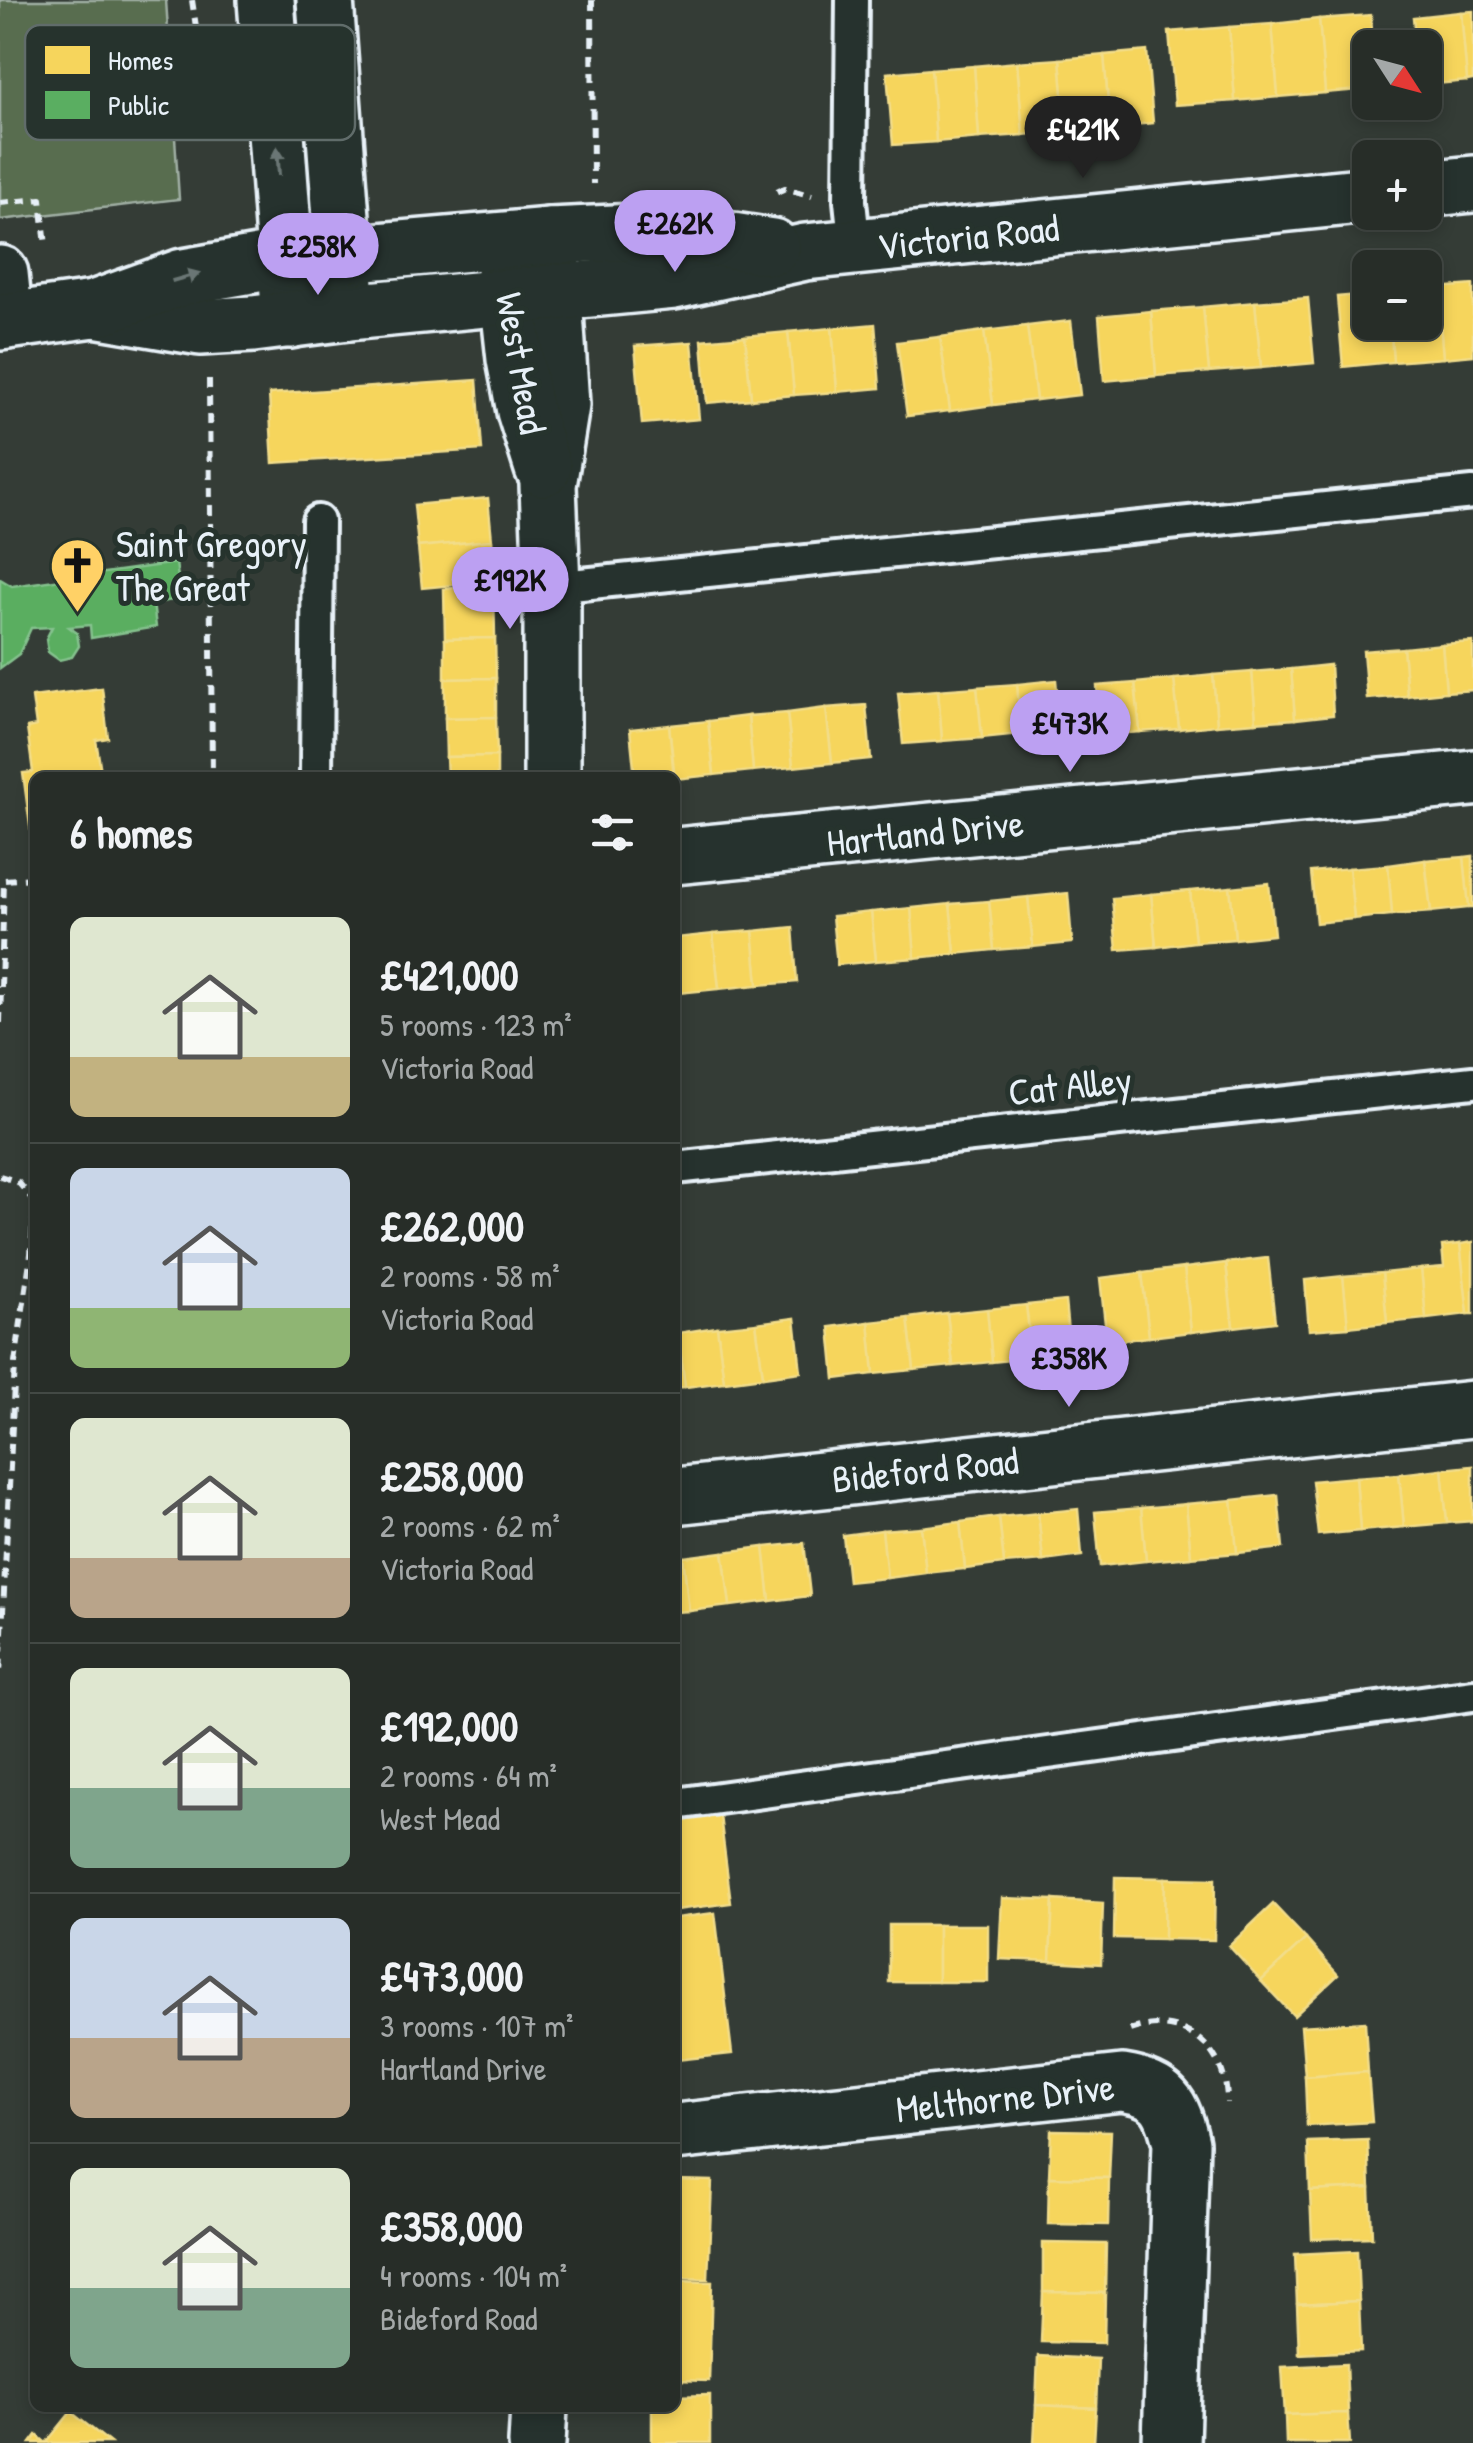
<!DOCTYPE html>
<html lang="en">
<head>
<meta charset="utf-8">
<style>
	:root { --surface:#272d28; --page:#333934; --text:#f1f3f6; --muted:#a4a8a8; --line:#434945; --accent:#bca0f2 }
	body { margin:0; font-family:"Patrick Hand",sans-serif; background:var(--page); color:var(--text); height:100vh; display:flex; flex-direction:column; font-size:38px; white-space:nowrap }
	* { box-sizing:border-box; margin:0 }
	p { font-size:32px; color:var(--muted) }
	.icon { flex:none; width:55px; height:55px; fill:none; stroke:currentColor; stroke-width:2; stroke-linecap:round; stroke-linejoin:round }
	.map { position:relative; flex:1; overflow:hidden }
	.details { position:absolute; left:30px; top:772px; width:650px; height:1640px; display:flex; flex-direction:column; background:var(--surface); border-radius:15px; box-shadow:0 5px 15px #0003,0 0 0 2px var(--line) }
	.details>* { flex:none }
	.needle { width:65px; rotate:126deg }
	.buttons { position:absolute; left:1352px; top:30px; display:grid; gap:20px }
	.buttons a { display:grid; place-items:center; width:90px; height:90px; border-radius:15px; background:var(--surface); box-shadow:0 5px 15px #0003,0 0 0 2px var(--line); font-size:50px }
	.price { position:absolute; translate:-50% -85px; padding:0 22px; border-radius:35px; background:var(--accent); color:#111; font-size:32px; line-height:65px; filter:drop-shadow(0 2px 5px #0008) }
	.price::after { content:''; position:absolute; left:50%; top:60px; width:30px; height:22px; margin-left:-15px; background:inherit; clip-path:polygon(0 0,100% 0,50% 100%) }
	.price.active { background:#222; color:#fff }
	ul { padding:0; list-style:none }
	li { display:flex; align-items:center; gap:30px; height:250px; padding:0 40px }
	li+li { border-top:2px solid var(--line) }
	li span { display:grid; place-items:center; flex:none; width:280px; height:200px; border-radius:15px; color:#555 }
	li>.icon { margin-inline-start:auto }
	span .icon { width:120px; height:120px; fill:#fffc; stroke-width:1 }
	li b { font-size:42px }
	h2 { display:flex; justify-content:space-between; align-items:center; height:120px; padding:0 40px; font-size:42px }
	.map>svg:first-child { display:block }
</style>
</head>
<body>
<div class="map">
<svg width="1473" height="2443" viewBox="0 0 1473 2443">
	<rect width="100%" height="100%" fill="#343c36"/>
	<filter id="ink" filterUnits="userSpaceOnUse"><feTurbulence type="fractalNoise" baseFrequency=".01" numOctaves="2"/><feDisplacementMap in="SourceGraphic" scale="20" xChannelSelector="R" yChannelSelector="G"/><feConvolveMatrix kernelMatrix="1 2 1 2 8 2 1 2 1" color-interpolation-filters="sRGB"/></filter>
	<g filter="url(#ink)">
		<path fill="#596d50" stroke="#a0afa4" stroke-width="2.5" d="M 0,0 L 166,0 L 179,199 L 0,220 Z"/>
		<g fill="#f6d55c" stroke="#f2dd8b" stroke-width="2.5">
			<path d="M 1473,11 L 1473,80 L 1467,81 L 1461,12 Z"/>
			<path d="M 1461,12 L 1467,81 L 1425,85 L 1425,48 L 1416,48 L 1413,17 Z"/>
			<path d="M 1371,15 L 1372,33 L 1384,32 L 1385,48 L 1370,48 L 1370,89 L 1325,93 L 1319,19 Z"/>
			<path d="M 1319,19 L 1325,93 L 1278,97 L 1272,24 Z"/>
			<path d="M 1272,24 L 1278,97 L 1235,101 L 1229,27 Z"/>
			<path d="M 1229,27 L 1235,101 L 1175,105 L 1169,32 Z"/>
			<path d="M 1147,51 L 1153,123 L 1110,127 L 1104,55 Z"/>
			<path d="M 1104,55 L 1110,127 L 1066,131 L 1060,59 Z"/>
			<path d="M 1060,59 L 1066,131 L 1023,135 L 1017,62 Z"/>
			<path d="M 1017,62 L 1023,135 L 979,138 L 974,66 Z"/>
			<path d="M 974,66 L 979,138 L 936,142 L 931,69 Z"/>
			<path d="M 931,69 L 936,142 L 893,145 L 887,73 Z"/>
			<path d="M 1473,285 L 1473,355 L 1443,358 L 1437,288 Z"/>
			<path d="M 1437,288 L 1443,358 L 1393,362 L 1390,322 L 1425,322 L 1425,289 Z"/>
			<path d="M 1370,294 L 1370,322 L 1390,322 L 1393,362 L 1343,367 L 1337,297 Z"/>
			<path d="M 1308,298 L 1314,363 L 1261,368 L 1255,302 Z"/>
			<path d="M 1255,302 L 1261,368 L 1209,372 L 1203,307 Z"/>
			<path d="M 1203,307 L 1209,372 L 1156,376 L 1151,311 Z"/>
			<path d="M 1151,311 L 1156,376 L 1104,381 L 1099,316 Z"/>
			<path d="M 1071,321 L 1080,395 L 1036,400 L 1027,326 Z"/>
			<path d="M 875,324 L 880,388 L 837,392 L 832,328 Z"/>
			<path d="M 1027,326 L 1036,400 L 993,405 L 984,331 Z"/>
			<path d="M 832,328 L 837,392 L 794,395 L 788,332 Z"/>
			<path d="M 984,331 L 993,405 L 950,411 L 940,337 Z"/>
			<path d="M 788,332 L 794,395 L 751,399 L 745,336 Z"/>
			<path d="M 745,336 L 751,399 L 707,403 L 702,340 Z"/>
			<path d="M 940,337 L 950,411 L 907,416 L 897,342 Z"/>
			<path d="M 692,342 L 699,419 L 642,424 L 635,346 Z"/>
			<path d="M 477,380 L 482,450 L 273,463 L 269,394 Z"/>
			<path d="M 488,498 L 492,540 L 418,547 L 414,505 Z"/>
			<path d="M 492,540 L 496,581 L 422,588 L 418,547 Z"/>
			<path d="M 494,585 L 495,638 L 445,639 L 444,589 Z"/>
			<path d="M 495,638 L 496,678 L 445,679 L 445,639 Z"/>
			<path d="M 1473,642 L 1473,690 L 1446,692 L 1442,644 Z"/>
			<path d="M 1442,644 L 1446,692 L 1407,696 L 1403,648 Z"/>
			<path d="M 1403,648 L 1407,696 L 1367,699 L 1363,651 Z"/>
			<path d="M 1330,665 L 1333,715 L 1295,719 L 1291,669 Z"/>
			<path d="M 1291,669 L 1295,719 L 1256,722 L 1252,672 Z"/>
			<path d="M 1252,672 L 1256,722 L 1217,725 L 1213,675 Z"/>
			<path d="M 1213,675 L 1217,725 L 1179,729 L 1174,679 Z"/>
			<path d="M 496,678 L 496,717 L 445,718 L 445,679 Z"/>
			<path d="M 1174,679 L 1179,729 L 1140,732 L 1135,683 Z"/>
			<path d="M 1056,680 L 1061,731 L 1021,734 L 1017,684 Z"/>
			<path d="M 1135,683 L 1140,732 L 1101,735 L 1097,686 Z"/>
			<path d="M 1017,684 L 1021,734 L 982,738 L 977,687 Z"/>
			<path d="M 977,687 L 982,738 L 942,741 L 938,690 Z"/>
			<path d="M 102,688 L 108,738 L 96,740 L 102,778 L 35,778 L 35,863 L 23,773 L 33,772 L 27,728 L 36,726 L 32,697 Z"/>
			<path d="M 938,690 L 942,741 L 903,744 L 898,693 Z"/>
			<path d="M 866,705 L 871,759 L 832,763 L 826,708 Z"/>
			<path d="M 826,708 L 832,763 L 793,767 L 787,713 Z"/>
			<path d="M 787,713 L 793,767 L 753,771 L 748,716 Z"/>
			<path d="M 748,716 L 753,771 L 714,775 L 708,721 Z"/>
			<path d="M 496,717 L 497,756 L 446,757 L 445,718 Z"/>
			<path d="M 708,721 L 714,775 L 675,779 L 669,725 Z"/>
			<path d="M 669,725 L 674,778 L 635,778 L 630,729 Z"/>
			<path d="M 497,756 L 497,778 L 447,778 L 446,757 Z"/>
			<path d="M 1473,856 L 1473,908 L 1469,908 L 1464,857 Z"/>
			<path d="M 1464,857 L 1469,908 L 1431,912 L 1425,860 Z"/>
			<path d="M 1425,860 L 1431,912 L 1392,915 L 1388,865 Z"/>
			<path d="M 1388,865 L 1392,915 L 1354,919 L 1349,868 Z"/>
			<path d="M 1349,868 L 1354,919 L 1316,923 L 1311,872 Z"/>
			<path d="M 1269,883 L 1274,935 L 1235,939 L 1230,887 Z"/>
			<path d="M 1230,887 L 1235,939 L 1195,942 L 1190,891 Z"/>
			<path d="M 1190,891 L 1195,942 L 1156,947 L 1151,894 Z"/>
			<path d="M 1068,893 L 1072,943 L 1033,947 L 1028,897 Z"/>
			<path d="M 1151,894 L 1156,947 L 1117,950 L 1112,898 Z"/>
			<path d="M 1028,897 L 1033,947 L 994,950 L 989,901 Z"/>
			<path d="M 989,901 L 994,950 L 955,954 L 950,904 Z"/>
			<path d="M 950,904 L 955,954 L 915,958 L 911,908 Z"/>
			<path d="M 911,908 L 915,958 L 876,961 L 871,912 Z"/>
			<path d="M 871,912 L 876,961 L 837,965 L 832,916 Z"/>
			<path d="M 793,927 L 797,982 L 758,985 L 753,931 Z"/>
			<path d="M 753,931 L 758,985 L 719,989 L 713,934 Z"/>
			<path d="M 713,934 L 719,989 L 679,993 L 675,938 Z"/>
			<path d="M 1473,1242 L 1473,1314 L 1468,1314 L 1460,1244 Z"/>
			<path d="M 1460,1244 L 1468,1314 L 1426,1319 L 1421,1269 L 1444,1267 L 1442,1246 Z"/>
			<path d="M 1268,1258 L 1275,1322 L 1233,1327 L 1226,1263 Z"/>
			<path d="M 1226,1263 L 1233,1327 L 1191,1332 L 1184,1268 Z"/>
			<path d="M 1184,1268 L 1191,1332 L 1149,1337 L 1142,1273 Z"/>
			<path d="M 1421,1269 L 1426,1319 L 1387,1323 L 1382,1273 Z"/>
			<path d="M 1142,1273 L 1149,1337 L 1107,1342 L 1100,1278 Z"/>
			<path d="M 1382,1273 L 1387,1323 L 1348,1327 L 1343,1276 Z"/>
			<path d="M 1343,1276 L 1348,1327 L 1309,1330 L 1305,1280 Z"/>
			<path d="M 1065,1301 L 1070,1353 L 1032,1358 L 1026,1305 Z"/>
			<path d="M 1026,1305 L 1032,1358 L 992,1362 L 987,1309 Z"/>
			<path d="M 987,1309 L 992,1362 L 953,1366 L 947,1313 Z"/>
			<path d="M 947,1313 L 953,1366 L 914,1370 L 908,1318 Z"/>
			<path d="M 795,1318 L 801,1372 L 763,1377 L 756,1323 Z"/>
			<path d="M 908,1318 L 914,1370 L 874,1374 L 869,1322 Z"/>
			<path d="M 869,1322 L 874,1374 L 835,1379 L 830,1327 Z"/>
			<path d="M 756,1323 L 763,1377 L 724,1382 L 717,1327 Z"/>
			<path d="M 717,1327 L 724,1382 L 685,1387 L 678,1333 Z"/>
			<path d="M 675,1333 L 678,1333 L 685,1387 L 675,1388 Z"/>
			<path d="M 1473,1466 L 1473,1521 L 1447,1523 L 1442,1469 Z"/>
			<path d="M 1442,1469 L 1447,1523 L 1404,1527 L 1399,1474 Z"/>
			<path d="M 1399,1474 L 1404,1527 L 1360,1531 L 1356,1477 Z"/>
			<path d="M 1356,1477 L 1360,1531 L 1318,1535 L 1312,1481 Z"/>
			<path d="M 1278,1495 L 1283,1548 L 1237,1553 L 1232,1500 Z"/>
			<path d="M 1232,1500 L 1237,1553 L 1191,1557 L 1186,1504 Z"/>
			<path d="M 1186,1504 L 1191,1557 L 1146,1561 L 1141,1508 Z"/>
			<path d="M 1141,1508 L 1146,1561 L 1100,1566 L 1095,1512 Z"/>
			<path d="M 1078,1509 L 1082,1556 L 1043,1561 L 1038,1513 Z"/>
			<path d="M 1038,1513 L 1043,1561 L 1004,1564 L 999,1517 Z"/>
			<path d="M 999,1517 L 1004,1564 L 965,1569 L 960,1522 Z"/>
			<path d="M 960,1522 L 965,1569 L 926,1573 L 921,1527 Z"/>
			<path d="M 921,1527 L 926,1573 L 887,1578 L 882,1530 Z"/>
			<path d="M 882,1530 L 887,1578 L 848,1582 L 843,1535 Z"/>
			<path d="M 804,1543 L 810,1596 L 770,1601 L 764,1547 Z"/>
			<path d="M 764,1547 L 770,1601 L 730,1606 L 723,1552 Z"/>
			<path d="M 723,1552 L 730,1606 L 689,1611 L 683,1557 Z"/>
			<path d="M 683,1557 L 689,1611 L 675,1612 L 675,1558 Z"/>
			<path d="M 718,1800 L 731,1903 L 675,1910 L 675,1806 Z"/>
			<path d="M 1115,1877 L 1165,1878 L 1164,1939 L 1114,1938 Z"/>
			<path d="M 1165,1878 L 1215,1879 L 1214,1940 L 1164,1939 Z"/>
			<path d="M 1002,1898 L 1053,1900 L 1050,1961 L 999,1959 Z"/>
			<path d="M 1053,1900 L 1103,1903 L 1101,1964 L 1050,1961 Z"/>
			<path d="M 1273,1904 L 1306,1939 L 1261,1981 L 1229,1946 Z"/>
			<path d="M 715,1913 L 732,2054 L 675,2060 L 675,1918 Z"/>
			<rect x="889" y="1925" width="49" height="57"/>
			<rect x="938" y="1925" width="50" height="57"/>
			<path d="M 1306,1939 L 1338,1975 L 1294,2016 L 1261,1981 Z"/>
			<path d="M 1365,2022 L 1368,2072 L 1305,2077 L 1301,2026 Z"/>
			<path d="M 1368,2072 L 1372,2122 L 1307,2126 L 1305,2077 Z"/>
			<path d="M 1051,2130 L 1111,2131 L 1109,2178 L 1049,2177 Z"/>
			<path d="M 1368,2140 L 1370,2188 L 1310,2191 L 1308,2142 Z"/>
			<path d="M 1049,2177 L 1109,2178 L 1108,2225 L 1048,2224 Z"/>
			<path d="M 675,2180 L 712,2181 L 708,2279 L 675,2278 Z"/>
			<path d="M 1370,2188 L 1372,2237 L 1312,2239 L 1310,2191 Z"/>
			<path d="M 1043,2243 L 1106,2244 L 1105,2293 L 1043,2292 Z"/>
			<path d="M 1357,2251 L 1359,2301 L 1297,2304 L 1295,2254 Z"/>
			<path d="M 675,2281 L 712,2282 L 709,2381 L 675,2380 Z"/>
			<path d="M 1043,2292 L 1105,2293 L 1104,2343 L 1041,2342 Z"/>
			<path d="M 1359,2301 L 1361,2351 L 1299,2354 L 1297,2304 Z"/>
			<path d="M 1038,2356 L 1098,2359 L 1096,2408 L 1036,2405 Z"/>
			<path d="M 1346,2364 L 1348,2413 L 1285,2415 L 1282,2367 Z"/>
			<path d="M 710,2395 L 710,2443 L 652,2443 L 652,2408 L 675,2408 L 675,2396 Z"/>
			<path d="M 1036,2405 L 1096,2408 L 1094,2443 L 1034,2443 Z"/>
			<path d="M 71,2412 L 110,2443 L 31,2443 L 37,2435 L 46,2443 Z"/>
			<path d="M 1348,2413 L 1350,2443 L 1286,2443 L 1285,2415 Z"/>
		</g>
		<path fill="#5aae61" stroke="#85c28e" stroke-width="2.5" d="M 176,563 L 181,599 L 153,603 L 156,627 L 91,638 L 90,625 L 69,627 L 77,633 L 79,646 L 72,657 L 59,660 L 48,652 L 46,639 L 52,627 L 31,628 L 19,654 L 0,668 L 0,579 L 12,586 Z"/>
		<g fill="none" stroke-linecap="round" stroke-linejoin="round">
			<defs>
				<g id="lane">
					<path d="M 852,0 L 850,201 L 855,248"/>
					<path d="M 552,587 L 1473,493"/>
					<path d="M 316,778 L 318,521"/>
					<path d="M 675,1168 L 1473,1082"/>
					<path d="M 675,1804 L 1473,1695"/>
				</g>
				<g id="street">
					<path d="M 266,0 L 290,320"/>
					<path d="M 325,0 L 348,312"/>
					<path d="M 550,236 L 561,405 L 548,485 L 552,587 L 552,778"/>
					<path d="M 503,249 L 515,359 L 525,411 L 543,468"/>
					<path d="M 0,274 L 5,321"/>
					<path d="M 675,856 L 1473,778"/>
					<path d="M 675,1496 L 1473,1409"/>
					<path d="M 675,2132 L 1122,2083 C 1163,2089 1172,2104 1181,2143 L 1171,2443"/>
					<path d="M 537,2443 L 539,2408"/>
				</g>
				<g id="secondary">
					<path d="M 1425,189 L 1473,184"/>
					<path d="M 94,309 L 200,327 L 253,324 L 348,312 L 674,281 L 805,252 L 1370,195"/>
					<path d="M 0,322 L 94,309 L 183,277 L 286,259 L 550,236 L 636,232 L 673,232 L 772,247"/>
				</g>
			</defs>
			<use href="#lane" stroke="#e8f1f8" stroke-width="38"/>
			<use href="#street" stroke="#e8f1f8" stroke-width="62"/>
			<use href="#secondary" stroke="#e8f1f8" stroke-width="62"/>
			<g stroke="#e8f1f8" stroke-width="6" stroke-dasharray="10 8" stroke-linecap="butt">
				<path d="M 192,0 L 208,108 L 220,123 L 220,127"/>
				<path d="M 592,0 L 593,184"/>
				<path d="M 777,192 L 785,188 L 812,196"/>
				<path d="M 0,203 L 41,199 L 46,246"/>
				<path d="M 209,379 L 212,778"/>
				<path d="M 0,1023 L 4,880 L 35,878"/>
				<path d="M 0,1176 L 18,1182 L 34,1201 L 31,1254 L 15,1363 L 0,1674"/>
				<path d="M 1130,2030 C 1183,2011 1228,2049 1227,2103"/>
			</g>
			<use href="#lane" stroke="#26332d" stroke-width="30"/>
			<use href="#street" stroke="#26332d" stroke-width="55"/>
			<use href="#secondary" stroke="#26332d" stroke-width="55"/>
		</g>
		<defs><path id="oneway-solid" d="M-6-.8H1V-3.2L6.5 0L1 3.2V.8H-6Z" transform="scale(2.5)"/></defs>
		<g fill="#6a7674">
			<use href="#oneway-solid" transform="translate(278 161) rotate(-94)"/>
			<use href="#oneway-solid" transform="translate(186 277) rotate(-16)"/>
		</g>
	</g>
	<defs>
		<symbol id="church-pin" viewBox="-11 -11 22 30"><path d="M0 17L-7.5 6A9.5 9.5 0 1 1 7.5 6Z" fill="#ffd166" stroke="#26332d"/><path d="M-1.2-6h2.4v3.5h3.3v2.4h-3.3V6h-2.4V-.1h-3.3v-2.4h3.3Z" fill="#111"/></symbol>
	</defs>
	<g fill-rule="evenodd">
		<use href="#church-pin" x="46" y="534" width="63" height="86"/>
	</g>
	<g text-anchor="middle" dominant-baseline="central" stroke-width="10" stroke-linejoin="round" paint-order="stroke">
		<g font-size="38" fill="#e8f1f8" stroke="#26332d">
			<text transform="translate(968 236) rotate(-6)">Victoria Road</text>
			<text transform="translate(522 363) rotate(80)">West Mead</text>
			<text transform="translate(925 832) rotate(-6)">Hartland Drive</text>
			<text transform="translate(1070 1085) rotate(-6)">Cat Alley</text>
			<text transform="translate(925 1469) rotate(-6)">Bideford Road</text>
			<text transform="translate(1005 2097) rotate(-6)">Melthorne Drive</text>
		</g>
		<g font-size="38" fill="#e8f1f8" stroke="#26332d" text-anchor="start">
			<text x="116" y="543">Saint Gregory<tspan x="116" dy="44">The Great</tspan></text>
		</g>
	</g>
	<rect x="25" y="25" width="330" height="115" rx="15" fill="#26332d" stroke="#606c6a" stroke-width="2.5"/>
	<rect x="45" y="46" width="45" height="28" fill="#f6d55c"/>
	<rect x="45" y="91" width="45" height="28" fill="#5aae61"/>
	<g font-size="28" fill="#e8f1f8">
		<text x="108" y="70">Homes</text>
		<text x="108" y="115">Public</text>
	</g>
</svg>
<div class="buttons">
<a><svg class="needle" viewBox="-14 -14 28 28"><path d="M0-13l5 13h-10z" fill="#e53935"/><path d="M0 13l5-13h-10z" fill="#a4a8a8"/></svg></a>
<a>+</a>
<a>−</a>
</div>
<b class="price active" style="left:1083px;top:181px">£421K</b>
<b class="price" style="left:675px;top:275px">£262K</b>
<b class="price" style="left:318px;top:298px">£258K</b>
<b class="price" style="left:510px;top:632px">£192K</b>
<b class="price" style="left:1070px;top:775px">£473K</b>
<b class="price" style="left:1069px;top:1410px">£358K</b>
<section class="details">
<h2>6 homes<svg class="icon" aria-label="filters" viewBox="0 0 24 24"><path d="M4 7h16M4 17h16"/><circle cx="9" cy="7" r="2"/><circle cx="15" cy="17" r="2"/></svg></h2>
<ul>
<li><span style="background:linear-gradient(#dfe7d0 70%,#c2b280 0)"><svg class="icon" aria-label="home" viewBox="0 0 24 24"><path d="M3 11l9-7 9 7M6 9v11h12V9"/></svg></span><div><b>£421,000</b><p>5 rooms · 123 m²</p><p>Victoria Road</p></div></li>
<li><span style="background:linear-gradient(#c9d6e8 70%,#8fb573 0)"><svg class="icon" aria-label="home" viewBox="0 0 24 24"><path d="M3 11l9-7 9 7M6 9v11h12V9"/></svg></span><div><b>£262,000</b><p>2 rooms · 58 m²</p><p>Victoria Road</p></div></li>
<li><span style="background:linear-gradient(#dfe7d0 70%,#b9a48a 0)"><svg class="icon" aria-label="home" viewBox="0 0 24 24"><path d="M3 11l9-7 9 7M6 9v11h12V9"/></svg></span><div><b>£258,000</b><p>2 rooms · 62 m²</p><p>Victoria Road</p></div></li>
<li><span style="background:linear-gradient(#dfe7d0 60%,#7fa58c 0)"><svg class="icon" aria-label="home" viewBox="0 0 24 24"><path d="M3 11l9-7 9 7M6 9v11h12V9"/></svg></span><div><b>£192,000</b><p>2 rooms · 64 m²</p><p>West Mead</p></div></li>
<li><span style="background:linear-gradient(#c9d6e8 60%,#b9a48a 0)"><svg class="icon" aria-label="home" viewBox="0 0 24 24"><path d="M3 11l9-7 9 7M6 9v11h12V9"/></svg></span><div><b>£473,000</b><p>3 rooms · 107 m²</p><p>Hartland Drive</p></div></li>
<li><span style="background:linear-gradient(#dfe7d0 60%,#7fa58c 0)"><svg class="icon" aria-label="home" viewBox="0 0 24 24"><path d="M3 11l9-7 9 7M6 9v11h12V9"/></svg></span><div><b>£358,000</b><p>4 rooms · 104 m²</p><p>Bideford Road</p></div></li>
</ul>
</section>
</div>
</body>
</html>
